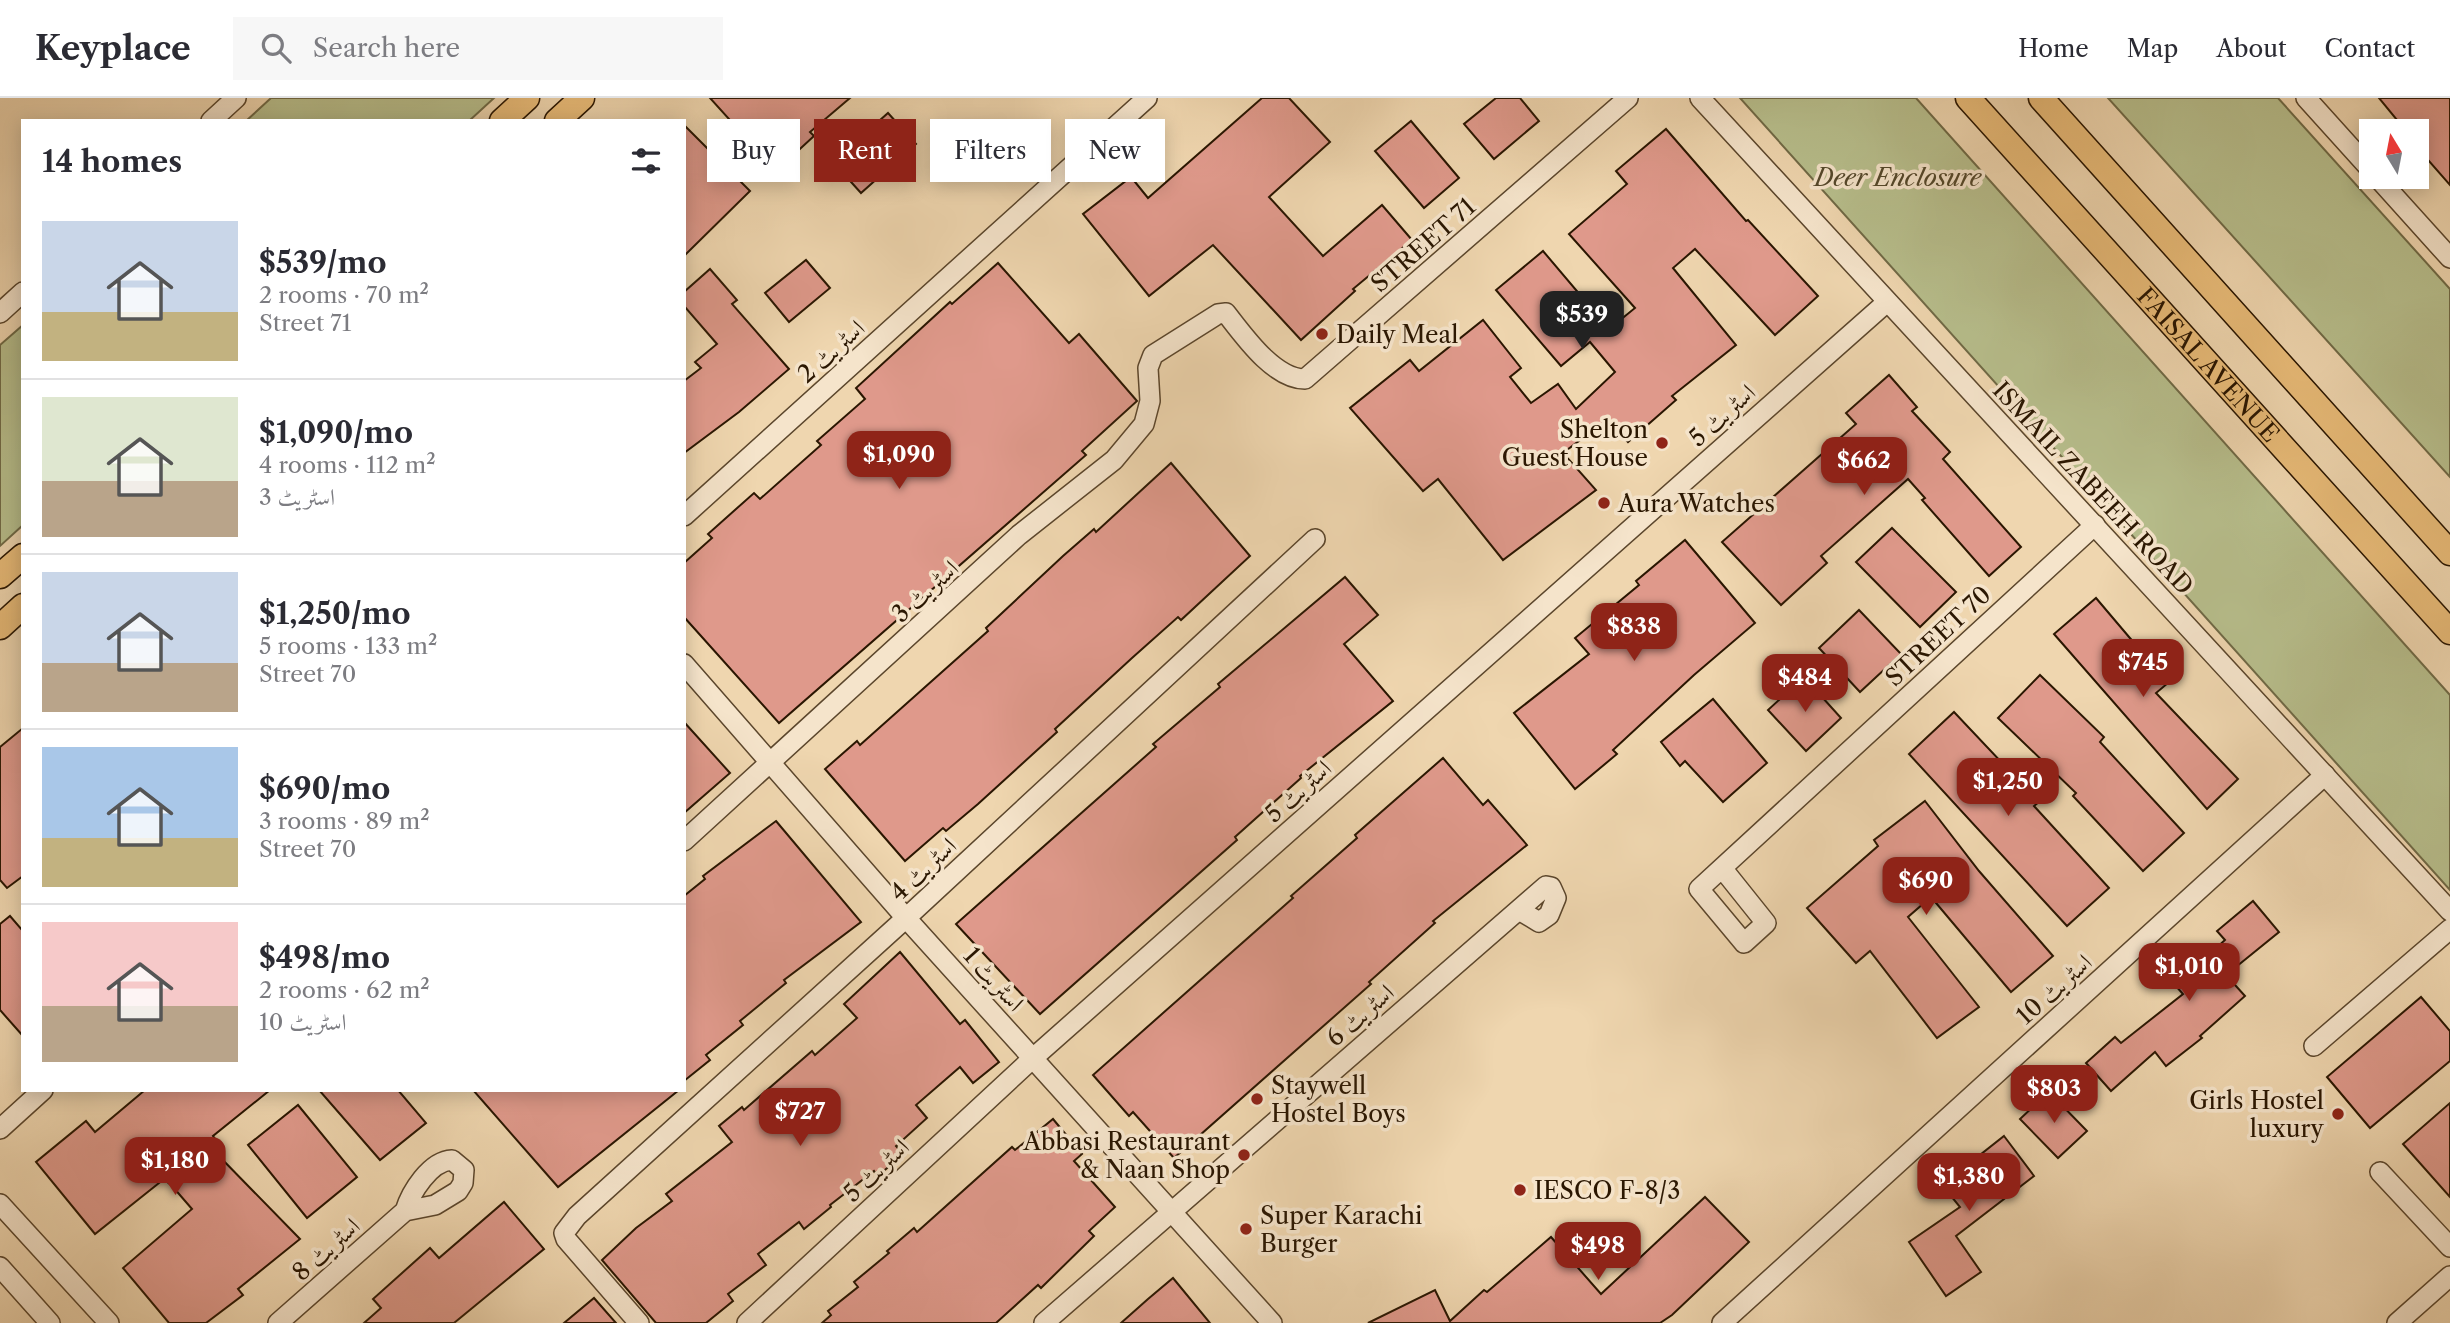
<!DOCTYPE html>
<html lang="en">
<head>
<meta charset="utf-8">
<style>
	:root { --surface:#fff; --page:#f7f7f7; --text:#2b2b33; --muted:#7c7c81; --line:#e1e1e2; --accent:#8f2418 }
	body { margin:0; font-family:"Libre Caslon Text",Amiri,serif; background:var(--page); color:var(--text); height:100vh; display:flex; flex-direction:column; font-size:26px; white-space:nowrap }
	* { box-sizing:border-box; margin:0 }
	p { font-size:23px; color:var(--muted) }
	.icon { flex:none; width:38px; height:38px; fill:none; stroke:currentColor; stroke-width:2; stroke-linecap:round; stroke-linejoin:round }
	.map { position:relative; flex:1; overflow:hidden }
	.drawer { position:absolute; left:21px; top:21px; width:665px; height:973px; display:flex; flex-direction:column; background:var(--surface); border-radius:0px; box-shadow:0 4px 18px #0003 }
	.drawer>* { flex:none }
	.hud { position:absolute; left:707px; top:21px; width:665px; height:63px; display:flex; gap:14px }
	.needle { width:46px; rotate:350deg }
	.buttons { position:absolute; left:2359px; top:21px; display:grid; gap:14px }
	.buttons a { display:grid; place-items:center; width:70px; height:70px; border-radius:0px; background:var(--surface); box-shadow:0 4px 18px #0003; font-size:35px }
	.price { position:absolute; translate:-50% -60px; padding:0 16px; border-radius:14px; background:var(--accent); color:#fff; font-size:23px; line-height:46px; filter:drop-shadow(0 2px 4px #0008) }
	.price::after { content:''; position:absolute; left:50%; top:42px; width:21px; height:16px; margin-left:-10px; background:inherit; clip-path:polygon(0 0,100% 0,50% 100%) }
	.price.active { background:#222; color:#fff }
	ul { padding:0; list-style:none }
	li { display:flex; align-items:center; gap:21px; height:175px; padding:0 21px }
	li+li { border-top:2px solid var(--line) }
	li span { display:grid; place-items:center; flex:none; width:196px; height:140px; border-radius:0px; color:#555 }
	li>.icon { margin-inline-start:auto }
	span .icon { width:84px; height:84px; fill:#fffc; stroke-width:1 }
	li b { font-size:30px }
	h2 { display:flex; justify-content:space-between; align-items:center; height:84px; padding:0 21px; font-size:30px }
	.tag { padding:0 24px; border-radius:0px; background:var(--surface); box-shadow:0 4px 18px #0003; font-size:24px; line-height:63px }
	.tag.active { background:var(--accent); color:#fff }
	header { display:flex; align-items:center; gap:42px; box-sizing:border-box; height:98px; padding:0 35px; background:var(--surface); border-bottom:2px solid var(--line) }
	header strong { font-size:33px }
	nav { display:flex; gap:38px; margin-inline-start:auto; font-size:24px }
	.search { width:490px; height:63px; background:var(--page); display:flex; align-items:center; gap:18px; box-sizing:border-box; padding:0 24px; border-radius:0px; color:var(--muted); font-size:26px }
	.map>svg:first-child { display:block }
</style>
</head>
<body>
<header>
<strong>Keyplace</strong>
<div class="search"><svg class="icon" aria-label="search" viewBox="0 0 24 24"><circle cx="10" cy="10" r="6"/><path d="M15 15l6 6"/></svg>Search here</div>
<nav><a>Home</a><a>Map</a><a>About</a><a>Contact</a></nav>
</header>
<div class="map">
<svg width="2450" height="1225" viewBox="0 0 2450 1225">
	<rect width="100%" height="100%" fill="#efd6af"/>
	<filter id="stains"><feTurbulence type="fractalNoise" baseFrequency=".00286" numOctaves="4"/><feColorMatrix values="0 0 0 0 .2 0 0 0 0 .09 0 0 0 0 .02 0 0 0 .5 -.17"/></filter>
	<radialGradient id="worn" r=".72"><stop offset=".6" stop-color="#630" stop-opacity="0"/><stop offset="1" stop-color="#630" stop-opacity=".3"/></radialGradient>
	<g fill="#b7be8c" stroke="#706a46" stroke-width="2">
		<path d="M 271,0 L 494,0 L 469,23 L 246,23 Z"/>
		<path d="M 1740,0 L 1916,0 L 2450,597 L 2450,792 Z"/>
		<path d="M 2108,0 L 2278,0 L 2450,191 L 2450,379 Z"/>
		<path d="M 23,227 L 23,427 L 0,448 L 0,247 Z"/>
	</g>
	<g fill="#df998b" stroke="#2a1601" stroke-width="2">
		<path d="M 710,0 L 850,0 L 810,34 L 814,38 L 776,73 Z"/>
		<path d="M 1262,0 L 1289,0 L 1330,44 L 1269,99 L 1323,158 L 1382,107 L 1412,142 L 1353,191 L 1355,193 L 1301,242 L 1213,147 L 1149,198 L 1083,116 L 1131,79 L 1148,100 Z"/>
		<path d="M 1496,0 L 1520,0 L 1539,23 L 1494,61 L 1464,26 Z"/>
		<path d="M 2379,0 L 2450,0 L 2450,87 L 2421,54 L 2417,47 L 2417,33 L 2406,33 Z"/>
		<path d="M 888,15 L 916,46 L 861,95 L 833,64 Z"/>
		<path d="M 1411,23 L 1459,80 L 1424,110 L 1375,53 Z"/>
		<path d="M 684,27 L 750,93 L 684,158 Z"/>
		<path d="M 1666,31 L 1746,123 L 1748,122 L 1818,198 L 1775,237 L 1695,151 L 1673,170 L 1736,247 L 1672,298 L 1676,302 L 1628,344 L 1607,322 L 1563,355 L 1596,392 L 1503,462 L 1438,381 L 1423,393 L 1350,310 L 1410,262 L 1419,273 L 1483,222 L 1521,270 L 1510,279 L 1531,305 L 1558,286 L 1576,311 L 1615,274 L 1590,244 L 1561,268 L 1496,192 L 1543,153 L 1609,231 L 1635,210 L 1569,136 L 1627,86 L 1616,73 Z"/>
		<path d="M 806,162 L 830,190 L 789,224 L 765,195 Z"/>
		<path d="M 998,165 L 1069,245 L 1079,236 L 1137,303 L 1082,353 L 1086,357 L 779,625 L 684,519 L 684,465 L 712,440 L 708,436 L 754,395 L 760,401 L 821,347 L 817,343 L 865,301 L 856,290 L 950,204 L 952,206 Z"/>
		<path d="M 710,171 L 737,202 L 732,206 L 789,271 L 739,314 L 684,355 L 684,283 L 701,270 L 695,264 L 717,246 L 684,208 L 684,194 Z"/>
		<path d="M 1889,277 L 1917,309 L 1912,313 L 1950,354 L 1943,361 L 2021,449 L 1989,478 L 1922,402 L 1925,400 L 1908,381 L 1821,458 L 1827,465 L 1781,507 L 1722,444 L 1856,326 L 1846,315 Z"/>
		<path d="M 1171,365 L 1250,458 L 1181,522 L 1178,519 L 1132,560 L 1055,631 L 1057,634 L 978,706 L 946,733 L 943,730 L 905,763 L 825,671 L 857,643 L 860,647 L 906,606 L 988,533 L 986,530 L 1063,458 L 1094,431 L 1096,434 Z"/>
		<path d="M 1892,430 L 1956,494 L 1920,529 L 1856,464 Z"/>
		<path d="M 1685,442 L 1755,525 L 1694,577 L 1613,652 L 1617,656 L 1575,691 L 1514,615 L 1589,556 L 1575,540 L 1639,487 L 1636,483 Z"/>
		<path d="M 1345,479 L 1378,517 L 1344,546 L 1393,603 L 1300,678 L 1301,680 L 1235,739 L 1237,742 L 1040,916 L 956,826 L 1156,649 L 1153,646 L 1220,589 L 1218,586 Z"/>
		<path d="M 2096,500 L 2168,585 L 2156,595 L 2238,681 L 2207,711 L 2054,536 Z"/>
		<path d="M 1859,512 L 1901,556 L 1860,594 L 1819,550 Z"/>
		<path d="M 2040,577 L 2104,639 L 2100,644 L 2184,735 L 2143,773 L 2073,698 L 2076,695 L 1998,620 Z"/>
		<path d="M 1804,579 L 1841,620 L 1806,653 L 1768,612 Z"/>
		<path d="M 1713,601 L 1767,665 L 1723,704 L 1685,663 L 1680,668 L 1661,644 Z"/>
		<path d="M 1954,614 L 2039,704 L 2034,708 L 2109,790 L 2067,828 L 1909,656 Z"/>
		<path d="M 684,624 L 730,675 L 684,715 Z"/>
		<path d="M 23,630 L 23,778 L 7,790 L 0,782 L 0,649 Z"/>
		<path d="M 1443,660 L 1483,707 L 1488,702 L 1527,747 L 1433,823 L 1435,825 L 1369,884 L 1371,886 L 1174,1060 L 1133,1014 L 1129,1018 L 1093,977 L 1293,800 L 1291,798 L 1357,740 L 1355,737 Z"/>
		<path d="M 1925,703 L 1979,773 L 2053,858 L 2011,894 L 1931,799 L 1908,819 L 1979,909 L 1937,940 L 1870,853 L 1856,865 L 1807,810 L 1878,748 L 1874,742 Z"/>
		<path d="M 776,723 L 861,824 L 784,882 L 786,885 L 740,923 L 743,927 L 706,957 L 710,962 L 684,983 L 684,798 L 705,781 L 703,778 Z"/>
		<path d="M 2253,803 L 2279,834 L 2226,877 L 2245,898 L 2200,938 L 2202,940 L 2166,968 L 2155,954 L 2111,993 L 2086,965 L 2115,939 L 2121,945 L 2183,896 L 2175,887 L 2225,842 L 2217,833 Z"/>
		<path d="M 10,818 L 23,833 L 23,938 L 0,912 L 0,826 Z"/>
		<path d="M 900,854 L 960,926 L 965,922 L 999,964 L 973,985 L 960,969 L 916,1007 L 927,1020 L 896,1048 L 903,1056 L 878,1078 L 874,1073 L 830,1107 L 831,1109 L 804,1131 L 799,1124 L 758,1156 L 766,1167 L 728,1196 L 733,1203 L 706,1225 L 656,1225 L 602,1162 L 636,1130 L 672,1103 L 666,1096 L 732,1044 L 719,1028 L 742,1009 L 744,1012 L 812,953 L 815,957 L 857,920 L 844,906 Z"/>
		<path d="M 2421,899 L 2450,933 L 2450,963 L 2370,1030 L 2327,979 Z"/>
		<path d="M 145,992 L 270,992 L 213,1038 L 222,1050 L 216,1055 L 300,1141 L 238,1191 L 243,1197 L 206,1225 L 169,1225 L 123,1170 L 192,1111 L 173,1089 L 164,1081 L 95,1136 L 36,1064 L 86,1023 L 95,1034 Z"/>
		<path d="M 319,992 L 398,992 L 426,1025 L 380,1062 Z"/>
		<path d="M 473,992 L 679,992 L 558,1089 Z"/>
		<path d="M 2049,994 L 2087,1033 L 2058,1060 L 2020,1021 Z"/>
		<path d="M 2450,1005 L 2450,1099 L 2403,1046 Z"/>
		<path d="M 298,1007 L 357,1079 L 307,1120 L 248,1047 Z"/>
		<path d="M 1053,1021 L 1082,1056 L 1074,1063 L 1115,1109 L 1089,1133 L 1094,1138 L 1041,1190 L 1038,1187 L 996,1225 L 822,1225 L 831,1217 L 828,1213 L 858,1189 L 854,1184 L 889,1155 L 887,1153 L 914,1130 L 917,1134 L 1012,1049 L 1015,1052 Z"/>
		<path d="M 2004,1038 L 2034,1078 L 1956,1138 L 1981,1174 L 1946,1198 L 1909,1144 L 1960,1109 L 1942,1087 Z"/>
		<path d="M 1705,1099 L 1749,1144 L 1672,1217 L 1660,1225 L 1368,1225 L 1435,1192 L 1450,1223 L 1484,1192 L 1487,1194 L 1551,1139 L 1601,1196 Z"/>
		<path d="M 504,1104 L 544,1151 L 454,1225 L 364,1225 L 381,1210 L 373,1201 L 430,1150 L 439,1160 Z"/>
		<path d="M 1173,1180 L 1210,1225 L 1121,1225 L 1148,1201 Z"/>
		<path d="M 594,1200 L 616,1225 L 564,1225 Z"/>
	</g>
	<g fill="none" stroke-linecap="round" stroke-linejoin="round">
		<defs>
			<g id="minor">
				<path d="M 1700,0 L 2450,813"/>
				<path d="M 2306,0 L 2371,72"/>
				<path d="M 211,23 L 236,0"/>
				<path d="M 2377,79 L 2450,160"/>
				<path d="M 0,215 L 23,194"/>
				<path d="M 684,418 L 1147,0"/>
				<path d="M 684,566 L 906,820 L 1272,1225"/>
				<path d="M 684,743 L 1019,437 L 1114,362 L 1144,326 L 1150,303 L 1148,270 L 1153,257 L 1218,216 L 1226,215 C 1244,238 1274,281 1305,281 L 1628,0"/>
				<path d="M 1722,770 L 1766,825 L 1744,845 L 1699,791 L 2095,427"/>
				<path d="M 2314,948 L 2450,831"/>
				<path d="M 0,1031 L 43,992"/>
				<path d="M 2380,1074 L 2450,1149"/>
				<path d="M 0,1106 L 109,1225"/>
				<path d="M 0,1169 L 50,1225"/>
				<path d="M 278,1225 L 405,1113 C 411,1094 430,1063 452,1062 L 464,1072 L 463,1085 L 458,1093 L 435,1107 L 405,1113"/>
				<path d="M 639,1225 L 566,1141 L 564,1135 L 577,1118 L 906,820 L 1315,441"/>
				<path d="M 747,1225 L 1032,961 L 1887,204"/>
				<path d="M 1044,1225 L 1546,788 L 1551,789 L 1556,800 L 1549,817 L 1539,824 L 1519,812"/>
				<path d="M 1722,1225 L 2325,677"/>
				<path d="M 2397,1225 L 2450,1178"/>
			</g>
			<g id="major">
				<path id="s1" d="M 1968,0 L 2450,534"/>
				<path d="M 2041,0 L 2450,455"/>
				<path d="M 502,23 L 527,0"/>
				<path d="M 557,23 L 582,0"/>
				<path d="M 0,478 L 23,458"/>
				<path d="M 0,529 L 23,508"/>
			</g>
		</defs>
		<use href="#minor" stroke="#5b462c" stroke-width="22"/>
		<use href="#major" stroke="#2a1601" stroke-width="27"/>
		<use href="#minor" stroke="#f5e4cb" stroke-width="19"/>
		<use href="#major" stroke="#e8bb78" stroke-width="24"/>
	</g>
	<g fill="#8f2418" stroke="#f5e4cb" stroke-width="2.5">
		<circle cx="1322" cy="236" r="7"/>
		<circle cx="1662" cy="345" r="7"/>
		<circle cx="1604" cy="405" r="7"/>
		<circle cx="1257" cy="1001" r="7"/>
		<circle cx="2338" cy="1016" r="7"/>
		<circle cx="1244" cy="1057" r="7"/>
		<circle cx="1520" cy="1092" r="7"/>
		<circle cx="1246" cy="1131" r="7"/>
	</g>
	<g text-anchor="middle" dominant-baseline="central" stroke-width="7" stroke-linejoin="round" paint-order="stroke">
		<g font-size="24" font-style="italic" fill="#54482b" stroke="#f5e4cb">
			<text x="1898" y="79">Deer Enclosure</text>
		</g>
		<g font-size="24" fill="#2a1601" stroke="#f5e4cb">
			<text transform="translate(1423 147) rotate(-41)">STREET 71</text>
			<text transform="translate(831 253) rotate(-42)">اسٹریٹ 2</text>
			<text stroke="none"><textPath href="#s1" startOffset="359">FAISAL AVENUE</textPath></text>
			<text transform="translate(1722 317) rotate(-42)">اسٹریٹ 5</text>
			<text transform="translate(2093 390) rotate(47)">ISMAIL ZABEEH ROAD</text>
			<text transform="translate(925 493) rotate(-42)">اسٹریٹ 3</text>
			<text transform="translate(1938 538) rotate(-43)">STREET 70</text>
			<text transform="translate(1298 693) rotate(-42)">اسٹریٹ 5</text>
			<text transform="translate(923 771) rotate(-43)">اسٹریٹ 4</text>
			<text transform="translate(994 881) rotate(48)">اسٹریٹ 1</text>
			<text transform="translate(2054 891) rotate(-42)">اسٹریٹ 10</text>
			<text transform="translate(1360 917) rotate(-41)">اسٹریٹ 6</text>
			<text transform="translate(876 1072) rotate(-43)">اسٹریٹ 5</text>
			<text transform="translate(326 1151) rotate(-42)">اسٹریٹ 8</text>
		</g>
		<g font-size="24" fill="#2a1601" stroke="#f5e4cb" text-anchor="start">
			<text x="1336" y="236">Daily Meal</text>
			<text x="1648" y="331" text-anchor="end">Shelton<tspan x="1648" dy="28">Guest House</tspan></text>
			<text x="1618" y="405">Aura Watches</text>
			<text x="1271" y="987">Staywell<tspan x="1271" dy="28">Hostel Boys</tspan></text>
			<text x="2324" y="1002" text-anchor="end">Girls Hostel<tspan x="2324" dy="28">luxury</tspan></text>
			<text x="1230" y="1043" text-anchor="end">Abbasi Restaurant<tspan x="1230" dy="28">&amp; Naan Shop</tspan></text>
			<text x="1534" y="1092">IESCO F-8/3</text>
			<text x="1260" y="1117">Super Karachi<tspan x="1260" dy="28">Burger</tspan></text>
		</g>
	</g>
	<rect width="100%" height="100%" filter="url(#stains)"/>
	<rect width="100%" height="100%" fill="url(#worn)"/>
</svg>
<div class="buttons">
<a><svg class="needle" viewBox="-14 -14 28 28"><path d="M0-13l5 13h-10z" fill="#e53935"/><path d="M0 13l5-13h-10z" fill="#7c7c81"/></svg></a>
</div>
<b class="price active" style="left:1582px;top:253px">$539</b>
<b class="price" style="left:899px;top:393px">$1,090</b>
<b class="price" style="left:1864px;top:399px">$662</b>
<b class="price" style="left:1634px;top:565px">$838</b>
<b class="price" style="left:2143px;top:601px">$745</b>
<b class="price" style="left:1805px;top:616px">$484</b>
<b class="price" style="left:2008px;top:720px">$1,250</b>
<b class="price" style="left:1926px;top:819px">$690</b>
<b class="price" style="left:2189px;top:905px">$1,010</b>
<b class="price" style="left:2054px;top:1027px">$803</b>
<b class="price" style="left:800px;top:1050px">$727</b>
<b class="price" style="left:175px;top:1099px">$1,180</b>
<b class="price" style="left:1969px;top:1115px">$1,380</b>
<b class="price" style="left:1598px;top:1184px">$498</b>
<div class="hud">
<a class="tag">Buy</a>
<a class="tag active">Rent</a>
<a class="tag">Filters</a>
<a class="tag">New</a>
</div>
<section class="drawer">
<h2>14 homes<svg class="icon" aria-label="filters" viewBox="0 0 24 24"><path d="M4 7h16M4 17h16"/><circle cx="9" cy="7" r="2"/><circle cx="15" cy="17" r="2"/></svg></h2>
<ul>
<li><span style="background:linear-gradient(#c9d6e8 65%,#c2b280 0)"><svg class="icon" aria-label="home" viewBox="0 0 24 24"><path d="M3 11l9-7 9 7M6 9v11h12V9"/></svg></span><div><b>$539/mo</b><p>2 rooms · 70 m²</p><p>Street 71</p></div></li>
<li><span style="background:linear-gradient(#dfe7d0 60%,#b9a48a 0)"><svg class="icon" aria-label="home" viewBox="0 0 24 24"><path d="M3 11l9-7 9 7M6 9v11h12V9"/></svg></span><div><b>$1,090/mo</b><p>4 rooms · 112 m²</p><p>اسٹریٹ 3</p></div></li>
<li><span style="background:linear-gradient(#c9d6e8 65%,#b9a48a 0)"><svg class="icon" aria-label="home" viewBox="0 0 24 24"><path d="M3 11l9-7 9 7M6 9v11h12V9"/></svg></span><div><b>$1,250/mo</b><p>5 rooms · 133 m²</p><p>Street 70</p></div></li>
<li><span style="background:linear-gradient(#a9c7e8 65%,#c2b280 0)"><svg class="icon" aria-label="home" viewBox="0 0 24 24"><path d="M3 11l9-7 9 7M6 9v11h12V9"/></svg></span><div><b>$690/mo</b><p>3 rooms · 89 m²</p><p>Street 70</p></div></li>
<li><span style="background:linear-gradient(#f6c9c9 60%,#b9a48a 0)"><svg class="icon" aria-label="home" viewBox="0 0 24 24"><path d="M3 11l9-7 9 7M6 9v11h12V9"/></svg></span><div><b>$498/mo</b><p>2 rooms · 62 m²</p><p>اسٹریٹ 10</p></div></li>
</ul>
</section>
</div>
</body>
</html>
